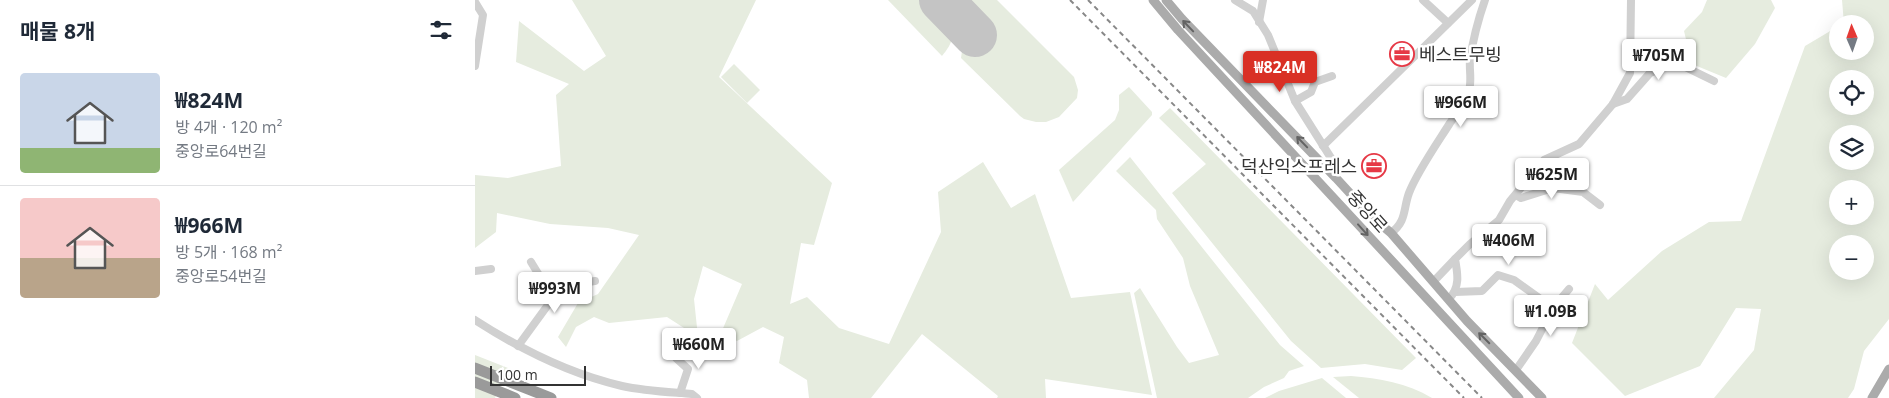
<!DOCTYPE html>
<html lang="ko">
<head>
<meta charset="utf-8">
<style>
	:root { --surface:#fff; --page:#f6f6f7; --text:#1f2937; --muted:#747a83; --line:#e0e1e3; --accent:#d93025 }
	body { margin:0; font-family:"Open Sans","Noto Sans KR",sans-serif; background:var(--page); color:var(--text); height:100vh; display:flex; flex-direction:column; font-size:19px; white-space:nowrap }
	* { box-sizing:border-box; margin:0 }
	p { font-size:16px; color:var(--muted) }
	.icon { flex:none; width:28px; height:28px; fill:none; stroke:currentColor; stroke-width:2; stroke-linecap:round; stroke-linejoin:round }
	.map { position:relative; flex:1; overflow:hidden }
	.drawer { display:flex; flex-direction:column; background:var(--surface); width:475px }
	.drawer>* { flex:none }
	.needle { width:32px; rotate:358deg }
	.tools { position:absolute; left:1354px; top:15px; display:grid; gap:10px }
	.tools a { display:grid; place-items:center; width:45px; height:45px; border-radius:50%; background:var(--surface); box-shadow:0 5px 20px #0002; font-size:25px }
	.scale { position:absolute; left:15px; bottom:12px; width:96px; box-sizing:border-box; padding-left:5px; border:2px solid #333; border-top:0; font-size:14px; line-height:18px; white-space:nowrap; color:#333; -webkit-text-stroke:4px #fff; paint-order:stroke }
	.price { position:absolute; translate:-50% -42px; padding:0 11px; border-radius:5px; background:#fff; color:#222; font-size:16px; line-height:32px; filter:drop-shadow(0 1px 2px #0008) }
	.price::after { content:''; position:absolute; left:50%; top:30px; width:15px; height:11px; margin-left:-8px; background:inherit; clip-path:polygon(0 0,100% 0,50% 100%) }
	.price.selected { background:var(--accent); color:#fff }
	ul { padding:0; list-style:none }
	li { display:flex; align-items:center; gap:15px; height:125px; padding:0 20px }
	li+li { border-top:1px solid var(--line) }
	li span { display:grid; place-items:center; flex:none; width:140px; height:100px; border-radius:5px; color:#555 }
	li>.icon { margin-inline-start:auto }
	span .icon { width:60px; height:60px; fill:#fffc; stroke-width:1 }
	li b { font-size:21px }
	h2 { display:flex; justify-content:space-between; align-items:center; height:60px; padding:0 20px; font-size:21px }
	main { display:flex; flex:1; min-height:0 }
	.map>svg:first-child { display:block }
</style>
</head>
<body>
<main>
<section class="drawer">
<h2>매물 8개<svg class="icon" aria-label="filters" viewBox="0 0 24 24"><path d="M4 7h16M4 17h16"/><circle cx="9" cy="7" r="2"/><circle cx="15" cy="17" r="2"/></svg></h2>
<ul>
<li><span style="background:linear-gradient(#c9d6e8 75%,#8fb573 0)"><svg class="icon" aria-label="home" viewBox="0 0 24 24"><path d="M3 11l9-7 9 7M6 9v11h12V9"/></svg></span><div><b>₩824M</b><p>방 4개 · 120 m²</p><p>중앙로64번길</p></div></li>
<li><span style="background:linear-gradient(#f6c9c9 60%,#b9a48a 0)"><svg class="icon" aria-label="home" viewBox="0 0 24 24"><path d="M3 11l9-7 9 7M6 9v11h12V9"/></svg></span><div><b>₩966M</b><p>방 5개 · 168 m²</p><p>중앙로54번길</p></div></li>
</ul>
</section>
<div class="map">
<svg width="1414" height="398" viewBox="0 0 1414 398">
	<rect width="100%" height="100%" fill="#fff"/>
	<g fill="#e6ecdf" fill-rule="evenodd">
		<path d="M 97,0 L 281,0 L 244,77 L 357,183 L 339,245 L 326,243 L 315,304 L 332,297 L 364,328 L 414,344 L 466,232 L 463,192 L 508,162 L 536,208 L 560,194 L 596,298 L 655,292 L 677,395 L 570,379 L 571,398 L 522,398 L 523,396 L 447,334 L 396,398 L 334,398 L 332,380 L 304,363 L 309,337 L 288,327 L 262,341 L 246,333 L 267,284 L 228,266 L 219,299 L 223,337 L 192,317 L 134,323 L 119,317 L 101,327 L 91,347 L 83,337 L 103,303 L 123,294 L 164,235 L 133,228 L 75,224 L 22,213 L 21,232 L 0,248 L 0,175 L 33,178 L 86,166 L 81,95 L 94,84 L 41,62 L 44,21 L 109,71 L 131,56 Z"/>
		<path d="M 413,0 L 450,0 C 469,20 491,29 467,56 Z"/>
		<path d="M 478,0 L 522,0 L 599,77 L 603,90 L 602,98 L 584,117 L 571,122 L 561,122 L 549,119 L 545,116 L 486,58 L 487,51 L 509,31 Z"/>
		<path d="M 1232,0 L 1296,0 L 1300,8 L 1280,44 L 1251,78 L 1217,64 L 1209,31 L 1227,12 Z"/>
		<path d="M 1367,0 L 1414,0 L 1414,319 L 1389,351 L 1379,389 L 1373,398 L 1239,398 L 1279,350 L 1286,309 L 1261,308 L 1225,366 L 1150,396 L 1097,343 L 1120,284 L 1133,300 L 1187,251 L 1234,222 L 1266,221 L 1330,46 L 1362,27 L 1362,51 L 1390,51 L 1390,24 L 1369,24 ZM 1362,79 L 1390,79 L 1390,106 L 1362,106 ZM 1362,134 L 1390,134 L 1390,161 L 1362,161 ZM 1362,189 L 1390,189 L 1390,216 L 1362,216 ZM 1362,244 L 1390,244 L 1390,271 L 1362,271 Z"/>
		<path d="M 259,64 L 285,90 L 272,103 L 246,77 Z"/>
		<path d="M 654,87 L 677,112 L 677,115 L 598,202 L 584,170 L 640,120 L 644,110 L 644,95 Z"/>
		<path d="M 695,108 L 941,358 L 927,370 L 890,364 L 846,368 L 816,341 L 697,193 L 731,164 L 684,118 Z"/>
		<path d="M 655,157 L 805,345 L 829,366 L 814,371 L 809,378 L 789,387 L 773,398 L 682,398 L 659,293 L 665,288 L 702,347 L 714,363 L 744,355 L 715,286 L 708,258 L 682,219 L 681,210 L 641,171 Z"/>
		<path d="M 0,355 L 33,368 L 20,398 L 0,398 Z"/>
		<path d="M 876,376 C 904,378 932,383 957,398 L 884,398 L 858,377 Z"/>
		<path d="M 847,378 L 871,398 L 790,398 L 804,391 Z"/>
	</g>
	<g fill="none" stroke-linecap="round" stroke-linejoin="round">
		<path stroke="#c4c4c4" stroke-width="44" d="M 466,0 L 500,35"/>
		<g stroke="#d0d0d0" stroke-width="8">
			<path d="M 760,0 L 778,11 L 793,35 L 820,101 L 856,158 L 861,177"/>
			<path d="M 948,0 L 973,23"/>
			<path d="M 0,2 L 8,15 L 0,66"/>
			<path d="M 784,22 L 788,0"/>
			<path d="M 820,101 L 836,92 L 840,82 L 857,76"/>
			<path d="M 1138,104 L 1152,99 L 1175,73 L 1200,62 L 1239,81"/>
			<path d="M 848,146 L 997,0"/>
			<path d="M 1041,195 L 1046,198 L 1078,188 L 1108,192 L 1125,205"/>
			<path d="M 916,233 C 932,221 928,209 934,193 C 942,172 963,142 975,123 C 982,113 990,102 994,90 C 997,81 994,69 995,60 C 998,39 1003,20 1010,0"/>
			<path d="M 56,262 L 78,298"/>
			<path d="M 0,271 L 16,269"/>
			<path d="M 959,281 L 980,259"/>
			<path d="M 980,292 L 1007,291 L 1023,275 L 1039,280 L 1078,308"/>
			<path d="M 974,299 C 985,287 983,275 980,259 L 995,244 L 1024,220 L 1035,201 L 1069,160 L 1104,144 L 1138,104 L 1155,73 L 1156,0"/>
			<path d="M 0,320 C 45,349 95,374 147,386 C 170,391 194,392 217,394 L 222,398"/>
			<path d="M 43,346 L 78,298 L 98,284 L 120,281"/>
			<path d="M 201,358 L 213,369 L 205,393"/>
			<path d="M 1041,370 L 1061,341 L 1078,308 L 1094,289"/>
		</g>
		<g stroke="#ababab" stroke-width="9">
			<path d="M 678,0 L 703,30 L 1044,398"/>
			<path d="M 691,0 L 707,19 L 861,178 L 895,215 L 916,233 L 992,321 L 1067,398"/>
			<path d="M 1397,398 L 1414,369"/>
		</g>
		<g stroke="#9a9a9a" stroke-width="11">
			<path d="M 0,368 L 76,398"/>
			<path d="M 0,382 L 40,398"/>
		</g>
		<g stroke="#888" stroke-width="2" stroke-dasharray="5 4" stroke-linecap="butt">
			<path d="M 595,0 L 989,398"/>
			<path d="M 613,0 L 1007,398"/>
		</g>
	</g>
	<defs><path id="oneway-shaft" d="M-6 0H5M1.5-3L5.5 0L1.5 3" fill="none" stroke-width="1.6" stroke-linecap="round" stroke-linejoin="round" transform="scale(1.25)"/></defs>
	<g stroke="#636363">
		<use href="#oneway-shaft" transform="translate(713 26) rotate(-134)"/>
		<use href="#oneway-shaft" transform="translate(827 142) rotate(-134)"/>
		<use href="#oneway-shaft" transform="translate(888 230) rotate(48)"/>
		<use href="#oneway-shaft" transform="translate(1009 338) rotate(-135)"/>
	</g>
	<defs>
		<symbol id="office-ring" viewBox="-11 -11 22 22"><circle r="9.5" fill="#fff" stroke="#e63946" stroke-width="1.5"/><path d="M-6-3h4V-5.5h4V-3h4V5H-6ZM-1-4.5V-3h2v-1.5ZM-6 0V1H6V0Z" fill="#e63946"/></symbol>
	</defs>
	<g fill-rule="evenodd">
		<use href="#office-ring" x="913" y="40" width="28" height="28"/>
		<use href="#office-ring" x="885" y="152" width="28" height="28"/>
	</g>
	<g text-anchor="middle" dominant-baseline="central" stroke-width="5" stroke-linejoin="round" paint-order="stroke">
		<g font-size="18" fill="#333" stroke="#fff" text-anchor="start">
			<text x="944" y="54">베스트무빙</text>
			<text x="882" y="166" text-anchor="end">덕산익스프레스</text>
		</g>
		<g font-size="18" fill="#333" stroke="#fff">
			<text transform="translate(893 211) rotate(48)">중앙로</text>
		</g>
	</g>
</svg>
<div class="tools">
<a><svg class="needle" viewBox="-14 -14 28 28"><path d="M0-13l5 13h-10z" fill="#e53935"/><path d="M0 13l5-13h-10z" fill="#747a83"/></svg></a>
<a><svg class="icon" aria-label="locate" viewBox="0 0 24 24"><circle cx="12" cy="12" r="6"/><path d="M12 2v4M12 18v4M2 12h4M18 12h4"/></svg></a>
<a><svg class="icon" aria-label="layers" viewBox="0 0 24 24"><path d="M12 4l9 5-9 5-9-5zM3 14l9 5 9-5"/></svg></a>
<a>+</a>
<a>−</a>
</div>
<div class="scale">100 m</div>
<b class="price" style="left:1184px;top:81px">₩705M</b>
<b class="price selected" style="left:805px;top:93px">₩824M</b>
<b class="price" style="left:986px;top:128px">₩966M</b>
<b class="price" style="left:1077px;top:200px">₩625M</b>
<b class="price" style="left:1034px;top:266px">₩406M</b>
<b class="price" style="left:80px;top:314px">₩993M</b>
<b class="price" style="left:1076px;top:337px">₩1.09B</b>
<b class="price" style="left:224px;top:370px">₩660M</b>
</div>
</main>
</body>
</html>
